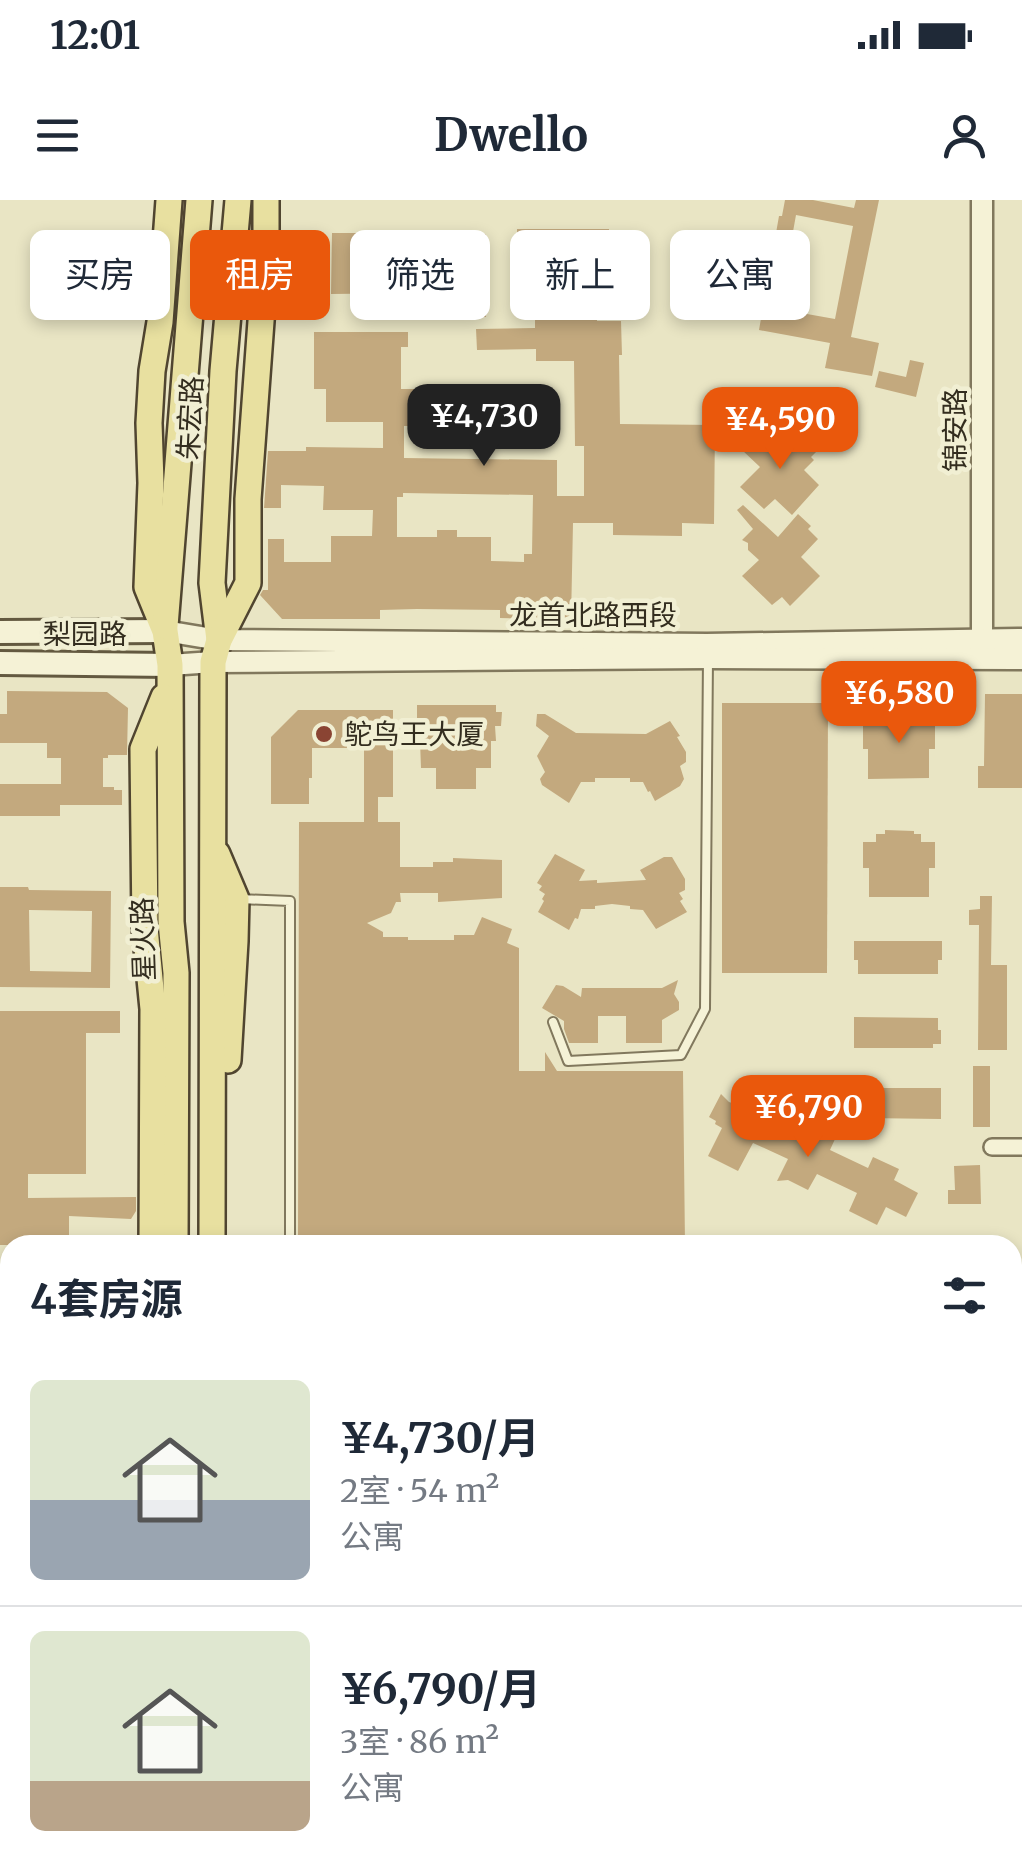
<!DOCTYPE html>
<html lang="zh">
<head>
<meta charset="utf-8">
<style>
	:root { --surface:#fff; --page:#f2f2f3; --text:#1f2937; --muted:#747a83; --line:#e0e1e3; --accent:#ea580c }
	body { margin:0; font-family:Merriweather,"Noto Sans SC",serif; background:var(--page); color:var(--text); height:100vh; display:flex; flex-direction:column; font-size:38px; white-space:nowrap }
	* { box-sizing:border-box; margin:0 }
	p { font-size:32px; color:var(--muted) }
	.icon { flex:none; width:55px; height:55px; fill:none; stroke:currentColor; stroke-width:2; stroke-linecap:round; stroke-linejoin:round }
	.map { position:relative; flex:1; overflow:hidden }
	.side { position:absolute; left:0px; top:1035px; width:1022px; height:642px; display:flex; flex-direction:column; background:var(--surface); border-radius:30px 30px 0 0; box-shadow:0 5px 15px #0003 }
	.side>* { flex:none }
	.hud { position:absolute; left:30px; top:30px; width:962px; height:90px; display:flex; gap:20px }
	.price { position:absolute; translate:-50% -85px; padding:0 22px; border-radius:20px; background:var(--accent); color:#fff; font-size:32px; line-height:65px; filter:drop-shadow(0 2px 5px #0008) }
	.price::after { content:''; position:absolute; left:50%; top:60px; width:30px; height:22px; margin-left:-15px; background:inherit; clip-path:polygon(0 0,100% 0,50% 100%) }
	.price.current { background:#222; color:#fff }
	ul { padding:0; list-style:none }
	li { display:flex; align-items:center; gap:30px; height:250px; padding:0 30px }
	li+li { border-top:2px solid var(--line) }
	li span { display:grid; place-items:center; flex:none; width:280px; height:200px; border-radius:15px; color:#555 }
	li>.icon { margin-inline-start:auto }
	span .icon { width:120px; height:120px; fill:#fffc; stroke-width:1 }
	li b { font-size:42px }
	h2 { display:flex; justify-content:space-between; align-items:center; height:120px; padding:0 30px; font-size:42px }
	.pill { padding:0 35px; border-radius:15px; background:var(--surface); box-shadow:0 5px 15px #0003; font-size:35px; line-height:90px }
	.pill.current { background:var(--accent); color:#fff }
	.status { display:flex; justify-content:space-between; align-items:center; height:70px; padding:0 50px; background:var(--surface); direction:ltr }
	.status svg { height:28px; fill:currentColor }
	header { display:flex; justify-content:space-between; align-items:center; height:130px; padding:0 30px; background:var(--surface); font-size:45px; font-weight:700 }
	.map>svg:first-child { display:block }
</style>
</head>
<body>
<div class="status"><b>12:01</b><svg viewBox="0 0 49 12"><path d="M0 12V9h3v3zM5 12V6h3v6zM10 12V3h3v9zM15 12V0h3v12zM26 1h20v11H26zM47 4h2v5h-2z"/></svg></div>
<header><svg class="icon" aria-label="menu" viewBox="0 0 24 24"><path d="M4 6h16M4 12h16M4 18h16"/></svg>Dwello<svg class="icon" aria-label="person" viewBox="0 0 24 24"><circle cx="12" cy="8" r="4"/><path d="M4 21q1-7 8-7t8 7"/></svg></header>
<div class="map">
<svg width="1022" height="1676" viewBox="0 0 1022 1676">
	<rect width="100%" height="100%" fill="#e9e5c4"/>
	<g fill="#c3a97e" fill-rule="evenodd">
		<path d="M 785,0 L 813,0 L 854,8 L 856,0 L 879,0 L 851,137 L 879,143 L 872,176 L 825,168 L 830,143 L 759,130 L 779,16 L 782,16 ZM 796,15 L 853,26 L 835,119 L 779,109 Z"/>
		<path d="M 517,29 L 609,29 L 609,51 L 603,51 L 603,65 L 601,65 L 601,96 L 597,96 L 597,121 L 621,121 L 622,155 L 619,155 L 620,224 L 715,225 L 714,324 L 682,323 L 682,336 L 613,335 L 613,323 L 573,323 L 571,420 L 500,418 L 500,410 L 417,409 L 380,410 L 380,419 L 282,419 L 260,395 L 263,390 L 268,390 L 268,339 L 284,339 L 284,362 L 331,362 L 331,336 L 372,336 L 373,310 L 323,310 L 324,286 L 281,285 L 281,308 L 264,308 L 268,251 L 306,251 L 306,247 L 383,248 L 383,222 L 326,222 L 326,189 L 314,189 L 314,132 L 408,132 L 408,147 L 401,147 L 401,189 L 438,189 L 438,226 L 404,226 L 404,258 L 557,260 L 557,296 L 584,296 L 584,246 L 575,246 L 574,161 L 536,161 L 536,149 L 477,150 L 476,129 L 535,128 L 535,96 L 524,96 L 524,65 L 522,51 L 517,51 ZM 403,293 L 533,295 L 532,354 L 524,354 L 524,362 L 491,361 L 491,337 L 457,337 L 457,330 L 437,330 L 437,337 L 397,337 L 397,297 L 403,297 Z"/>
		<path d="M 332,33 L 386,33 L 385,55 L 436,55 L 436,46 L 455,46 L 455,34 L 486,34 L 486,117 L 447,116 L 447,90 L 417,90 L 417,93 L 331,94 Z"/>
		<path d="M 910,160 L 924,163 L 916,197 L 875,187 L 879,171 L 906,177 Z"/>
		<path d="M 759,231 L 771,242 L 774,240 L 782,247 L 788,241 L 791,242 L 802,231 L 811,241 L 809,243 L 817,251 L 811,257 L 814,260 L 804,270 L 819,285 L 792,315 L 775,299 L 764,309 L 740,287 L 760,267 L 742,250 Z"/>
		<path d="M 743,305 L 778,337 L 798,314 L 811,326 L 808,329 L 818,339 L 801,357 L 820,376 L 790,406 L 782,397 L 772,405 L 742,376 L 759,360 L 748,350 L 748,343 L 742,340 L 753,329 L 737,310 Z"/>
		<path d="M 7,491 L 107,492 L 128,508 L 127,555 L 108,555 L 108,558 L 103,558 L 103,587 L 114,587 L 114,590 L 122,590 L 122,605 L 60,605 L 60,616 L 0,616 L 0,584 L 61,584 L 61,558 L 47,558 L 47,543 L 0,543 L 0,514 L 7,514 Z"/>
		<path d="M 985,494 L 1022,494 L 1022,588 L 978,588 L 978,566 L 984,566 Z"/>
		<path d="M 722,503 L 828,503 L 827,773 L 722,773 Z"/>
		<path d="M 417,505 L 496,505 L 496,512 L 502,512 L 501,526 L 495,526 L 496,541 L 491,541 L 491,568 L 476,568 L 476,589 L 436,589 L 436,568 L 421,568 L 420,541 L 417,541 Z"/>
		<path d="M 298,510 L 393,510 L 393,597 L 378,597 L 378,622 L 400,622 L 400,667 L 433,667 L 433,662 L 453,662 L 453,658 L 502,660 L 502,698 L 438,702 L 438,693 L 400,693 L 401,702 L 396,702 L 391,713 L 367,723 L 383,732 L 383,737 L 408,737 L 408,740 L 454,740 L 454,735 L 474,735 L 482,717 L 512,729 L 507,743 L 519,748 L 519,871 L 545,871 L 545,852 L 557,871 L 683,871 L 685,1045 L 403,1045 L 403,1036 L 298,1036 L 299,622 L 364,622 L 364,548 L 312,548 L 312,578 L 309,578 L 309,604 L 271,604 L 271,537 Z"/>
		<path d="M 885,512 L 913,512 L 913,516 L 922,516 L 922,523 L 935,523 L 935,549 L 929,549 L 929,578 L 868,579 L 868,549 L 863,549 L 863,523 L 876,523 L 876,516 L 885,515 Z"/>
		<path d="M 537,514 L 545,514 L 576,533 L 646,534 L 670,521 L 680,536 L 677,537 L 686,552 L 686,562 L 680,566 L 684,579 L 680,586 L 655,601 L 650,591 L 648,592 L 643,582 L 630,582 L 630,578 L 595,578 L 595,582 L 581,582 L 569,603 L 542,585 L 540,579 L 545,572 L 537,556 L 549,536 L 536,526 Z"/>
		<path d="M 885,630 L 914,631 L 914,634 L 921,634 L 921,642 L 935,642 L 935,668 L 929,668 L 929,697 L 869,697 L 869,668 L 863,668 L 863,642 L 876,642 L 876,634 L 885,634 Z"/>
		<path d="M 555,654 L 585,670 L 579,681 L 597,680 L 597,683 L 646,680 L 640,670 L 664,657 L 672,657 L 685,679 L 685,690 L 679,693 L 683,699 L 680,701 L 687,712 L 656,729 L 643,710 L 630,709 L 630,706 L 612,704 L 595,706 L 595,709 L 581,709 L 578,719 L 575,718 L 569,730 L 538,712 L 544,701 L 542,699 L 545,694 L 539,690 L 542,686 L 537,683 Z"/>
		<path d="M 0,687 L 28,687 L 29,690 L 111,691 L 110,788 L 0,787 ZM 29,710 L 92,711 L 91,772 L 30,771 Z"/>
		<path d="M 980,696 L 992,696 L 991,765 L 1007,765 L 1007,850 L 978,850 L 979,725 L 969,725 L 969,710 L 980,709 Z"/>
		<path d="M 854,741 L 942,741 L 942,760 L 938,760 L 938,774 L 858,774 L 858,760 L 854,760 Z"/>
		<path d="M 678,780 L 674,794 L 679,802 L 679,810 L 662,820 L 662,843 L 626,843 L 626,816 L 598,816 L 598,843 L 569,843 L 564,829 L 564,821 L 542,808 L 556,785 L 563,786 L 581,797 L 582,788 L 662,788 Z"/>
		<path d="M 0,811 L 120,811 L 120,833 L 86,833 L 86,974 L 28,974 L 28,998 L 136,997 L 136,1011 L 131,1019 L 69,1016 L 69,1045 L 0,1045 Z"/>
		<path d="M 854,817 L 938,818 L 938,830 L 941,830 L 941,844 L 933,844 L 933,848 L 854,848 Z"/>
		<rect x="973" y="866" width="17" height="61"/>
		<path d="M 865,888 L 941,888 L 941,919 L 865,918 Z"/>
		<path d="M 721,894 L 729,902 L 744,907 L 746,902 L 757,908 L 755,913 L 781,926 L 807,933 L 810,927 L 835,939 L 830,950 L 868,968 L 873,957 L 899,969 L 894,980 L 918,993 L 906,1017 L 886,1007 L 877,1025 L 849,1011 L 857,993 L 817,974 L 808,990 L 788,980 L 777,981 L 788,959 L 753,943 L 738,971 L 708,956 L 722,928 L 715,924 L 716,921 L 709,917 Z"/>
		<path d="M 980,965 L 981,1004 L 948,1004 L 948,990 L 955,990 L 954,966 Z"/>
	</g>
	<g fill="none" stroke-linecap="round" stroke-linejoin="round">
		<defs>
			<g id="service">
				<path d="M 240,699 L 290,701 L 290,1045"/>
				<path d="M 553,822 L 568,861 L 681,855 L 705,809 L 708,458"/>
			</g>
			<g id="minor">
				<path d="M 992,947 L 1022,947"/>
				<path d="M 480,1676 L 480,1668"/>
			</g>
			<g id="tertiary">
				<path d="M 982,0 L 982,453"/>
				<path d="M 165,431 L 219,440 L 707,444 L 1022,439"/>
				<path d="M 170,465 L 213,462 L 708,458 L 1022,459"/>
				<path d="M 0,1484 L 10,1484"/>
			</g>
			<g id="secondary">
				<path d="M 0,432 L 165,431"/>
				<path d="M 0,463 L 170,465"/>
			</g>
			<g id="primary">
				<path d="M 169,0 L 160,122 L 152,171 L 149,223 L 151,283 L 147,387 L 165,431 L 170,465 L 171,722 L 176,773 L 175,1045"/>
				<path d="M 165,426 L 199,0"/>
				<path d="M 219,440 L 212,383 L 223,171 L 238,0"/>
				<path d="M 217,654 L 236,699 L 235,741 L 228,860"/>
				<path d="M 152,1045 L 153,809 L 145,728 L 143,549 L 164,497"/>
				<path d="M 212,1045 L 213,462 L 219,440 L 248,383 L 248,299 L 266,53 L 266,0"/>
				<path d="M 234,1668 L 234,1676"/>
				<path d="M 149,1676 L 149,1668"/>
				<path d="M 177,1676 L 177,1668"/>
				<path d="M 206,1676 L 206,1668"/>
			</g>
		</defs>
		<use href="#service" stroke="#81785d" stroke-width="12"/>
		<use href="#minor" stroke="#81785d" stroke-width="20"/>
		<use href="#tertiary" stroke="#81785d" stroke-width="25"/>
		<use href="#secondary" stroke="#635940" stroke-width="28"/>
		<use href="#primary" stroke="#504530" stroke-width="30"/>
		<use href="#service" stroke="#f5f2d6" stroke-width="8"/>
		<use href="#minor" stroke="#f5f2d6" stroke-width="15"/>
		<use href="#tertiary" stroke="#f5f2d6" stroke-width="20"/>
		<use href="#secondary" stroke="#f5f2d6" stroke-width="22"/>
		<use href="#primary" stroke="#e8e0a0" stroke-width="25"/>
	</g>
	<circle fill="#8a4433" stroke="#f1efd3" stroke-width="4" cx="324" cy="534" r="10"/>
	<g text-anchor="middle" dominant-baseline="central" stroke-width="9" stroke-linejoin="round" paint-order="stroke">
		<g font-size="28" fill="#332d1f" stroke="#f1efd3">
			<text transform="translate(190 218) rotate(-87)">朱宏路</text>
			<text transform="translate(955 230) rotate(-90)">锦安路</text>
			<text x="593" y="415">龙首北路西段</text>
			<text x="85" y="434">梨园路</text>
			<text transform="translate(143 739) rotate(-92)">星火路</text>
		</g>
		<g font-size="28" fill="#332d1f" stroke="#f1efd3" text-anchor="start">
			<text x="344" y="534">鸵鸟王大厦</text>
		</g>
	</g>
</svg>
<b class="price current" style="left:484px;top:269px">¥4,730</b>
<b class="price" style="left:780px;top:272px">¥4,590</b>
<b class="price" style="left:899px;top:546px">¥6,580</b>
<b class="price" style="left:808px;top:960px">¥6,790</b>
<div class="hud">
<a class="pill">买房</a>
<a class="pill current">租房</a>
<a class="pill">筛选</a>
<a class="pill">新上</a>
<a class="pill">公寓</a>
</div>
<section class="side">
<h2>4套房源<svg class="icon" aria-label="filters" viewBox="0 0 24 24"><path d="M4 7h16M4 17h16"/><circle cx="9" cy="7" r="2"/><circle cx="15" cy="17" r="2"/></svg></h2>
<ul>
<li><span style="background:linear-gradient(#dfe7d0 60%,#9aa5b1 0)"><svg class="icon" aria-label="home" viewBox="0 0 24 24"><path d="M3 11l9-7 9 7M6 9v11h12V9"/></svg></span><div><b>¥4,730/月</b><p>2室 · 54 m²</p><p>公寓</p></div></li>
<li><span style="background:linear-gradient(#dfe7d0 75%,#b9a48a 0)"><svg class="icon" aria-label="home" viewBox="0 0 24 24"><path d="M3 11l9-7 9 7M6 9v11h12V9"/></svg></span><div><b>¥6,790/月</b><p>3室 · 86 m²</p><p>公寓</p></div></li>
</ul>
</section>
</div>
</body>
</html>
